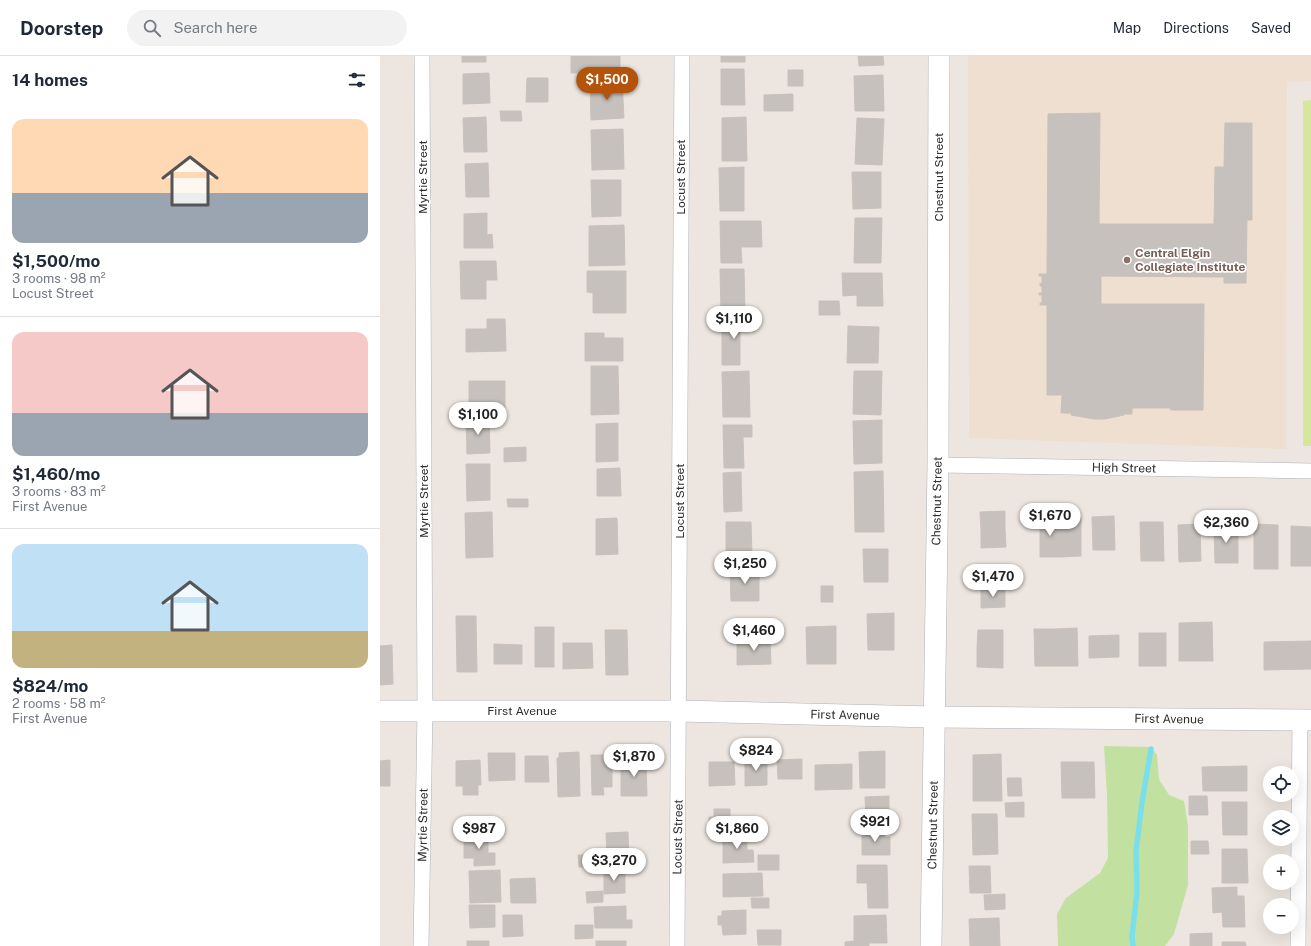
<!DOCTYPE html>
<html lang="en">
<head>
<meta charset="utf-8">
<style>
	:root { --surface:#fff; --page:#f2f2f3; --text:#1f2937; --muted:#747a83; --line:#e0e1e3; --accent:#b45309 }
	body { margin:0; font-family:"Public Sans",sans-serif; background:var(--page); color:var(--text); height:100vh; display:flex; flex-direction:column; font-size:15px; white-space:nowrap }
	* { box-sizing:border-box; margin:0 }
	p { font-size:13px; color:var(--muted) }
	.icon { flex:none; width:22px; height:22px; fill:none; stroke:currentColor; stroke-width:2; stroke-linecap:round; stroke-linejoin:round }
	.map { position:relative; flex:1; overflow:hidden }
	.side { display:flex; flex-direction:column; background:var(--surface); width:380px }
	.side>* { flex:none }
	.buttons { position:absolute; left:883px; top:710px; display:grid; gap:8px }
	.buttons a { display:grid; place-items:center; width:36px; height:36px; border-radius:50%; background:var(--surface); box-shadow:0 4px 16px #0002; font-size:20px }
	.price { position:absolute; translate:-50% -34px; padding:0 9px; border-radius:14px; background:#fff; color:#222; font-size:13px; line-height:26px; filter:drop-shadow(0 1px 2px #0008) }
	.price::after { content:''; position:absolute; left:50%; top:24px; width:12px; height:9px; margin-left:-6px; background:inherit; clip-path:polygon(0 0,100% 0,50% 100%) }
	.price.active { background:var(--accent); color:#fff }
	ul { padding:0; list-style:none }
	li { display:grid; align-content:center; gap:8px; height:212px; padding:0 12px }
	li+li { border-top:1px solid var(--line) }
	li span { display:grid; place-items:center; height:124px; border-radius:12px; color:#555 }
	li>.icon { margin-inline-start:auto }
	span .icon { width:72px; height:72px; fill:#fffc; stroke-width:1 }
	li b { font-size:17px }
	h2 { display:flex; justify-content:space-between; align-items:center; height:48px; padding:0 12px; font-size:17px }
	header { display:flex; align-items:center; gap:24px; box-sizing:border-box; height:56px; padding:0 20px; background:var(--surface); border-bottom:1px solid var(--line) }
	header strong { font-size:19px }
	nav { display:flex; gap:22px; margin-inline-start:auto; font-size:14px }
	.search { width:280px; height:36px; background:var(--page); display:flex; align-items:center; gap:10px; box-sizing:border-box; padding:0 14px; border-radius:22px; color:var(--muted); font-size:15px }
	main { display:flex; flex:1; min-height:0 }
	.map>svg:first-child { display:block }
</style>
</head>
<body>
<header>
<strong>Doorstep</strong>
<div class="search"><svg class="icon" aria-label="search" viewBox="0 0 24 24"><circle cx="10" cy="10" r="6"/><path d="M15 15l6 6"/></svg>Search here</div>
<nav><a>Map</a><a>Directions</a><a>Saved</a></nav>
</header>
<main>
<section class="side">
<h2>14 homes<svg class="icon" aria-label="filters" viewBox="0 0 24 24"><path d="M4 7h16M4 17h16"/><circle cx="9" cy="7" r="2"/><circle cx="15" cy="17" r="2"/></svg></h2>
<ul>
<li><span style="background:linear-gradient(#ffd9b3 60%,#9aa5b1 0)"><svg class="icon" aria-label="home" viewBox="0 0 24 24"><path d="M3 11l9-7 9 7M6 9v11h12V9"/></svg></span><div><b>$1,500/mo</b><p>3 rooms · 98 m²</p><p>Locust Street</p></div></li>
<li><span style="background:linear-gradient(#f6c9c9 65%,#9aa5b1 0)"><svg class="icon" aria-label="home" viewBox="0 0 24 24"><path d="M3 11l9-7 9 7M6 9v11h12V9"/></svg></span><div><b>$1,460/mo</b><p>3 rooms · 83 m²</p><p>First Avenue</p></div></li>
<li><span style="background:linear-gradient(#bfe0f5 70%,#c2b280 0)"><svg class="icon" aria-label="home" viewBox="0 0 24 24"><path d="M3 11l9-7 9 7M6 9v11h12V9"/></svg></span><div><b>$824/mo</b><p>2 rooms · 58 m²</p><p>First Avenue</p></div></li>
</ul>
</section>
<div class="map">
<svg width="931" height="890" viewBox="0 0 931 890">
	<rect width="100%" height="100%" fill="#ede6e0"/>
	<path fill="#eedfd1" d="M 588,0 L 931,0 L 931,25 L 907,26 L 906,393 L 589,382 Z"/>
	<path fill="#c2e1a0" d="M 724,690 L 771,691 L 777,699 L 779,723 L 789,739 L 804,745 L 808,770 L 808,829 L 794,878 L 785,890 L 678,890 L 677,858 L 686,842 L 720,817 L 728,802 L 727,739 Z"/>
	<path fill="#d5e79d" d="M 931,44 L 931,390 L 923,390 L 923,45 Z"/>
	<g fill="none" stroke-linecap="round" stroke-linejoin="round">
		<path stroke="#7adfe9" stroke-width="5.5" d="M 753,890 L 752,880 L 757,836 L 756,795 L 762,746 L 771,693"/>
	</g>
	<g fill="#c6c1bc" stroke="#c9c1ba">
		<rect x="82" y="0" width="24" height="6"/>
		<path d="M 191,0 L 240,0 L 240,16 L 191,17 Z"/>
		<rect x="341" y="0" width="24" height="6"/>
		<path d="M 478,0 L 503,0 L 504,9 L 479,10 Z"/>
		<path d="M 341,13 L 364,13 L 365,49 L 341,49 Z"/>
		<rect x="408" y="14" width="15" height="16"/>
		<path d="M 109,17 L 110,47 L 83,48 L 83,18 Z"/>
		<path d="M 503,19 L 504,55 L 475,55 L 474,20 Z"/>
		<path d="M 147,22 L 168,22 L 168,46 L 146,46 Z"/>
		<path d="M 242,25 L 244,62 L 211,64 L 210,27 Z"/>
		<path d="M 413,38 L 413,55 L 384,55 L 384,39 Z"/>
		<path d="M 120,55 L 141,55 L 142,65 L 121,65 Z"/>
		<path d="M 720,57 L 719,168 L 834,168 L 835,111 L 844,111 L 845,67 L 872,67 L 872,164 L 867,164 L 866,227 L 844,227 L 844,221 L 721,220 L 721,248 L 824,248 L 823,354 L 791,354 L 790,352 L 752,352 L 752,358 L 744,358 L 744,359 L 725,363 L 714,363 L 691,359 L 691,357 L 681,357 L 682,339 L 667,339 L 667,249 L 660,249 L 660,247 L 662,247 L 662,239 L 659,239 L 659,237 L 662,237 L 662,230 L 660,230 L 660,227 L 662,228 L 662,220 L 659,220 L 659,218 L 667,218 L 668,58 Z"/>
		<path d="M 106,61 L 107,96 L 84,96 L 83,62 Z"/>
		<path d="M 366,61 L 367,105 L 342,105 L 342,62 Z"/>
		<path d="M 477,62 L 504,63 L 502,109 L 475,108 Z"/>
		<path d="M 243,73 L 244,113 L 212,114 L 211,74 Z"/>
		<path d="M 108,107 L 109,141 L 86,141 L 85,108 Z"/>
		<path d="M 364,111 L 364,155 L 340,155 L 339,112 Z"/>
		<path d="M 472,116 L 501,116 L 501,152 L 473,153 Z"/>
		<path d="M 211,124 L 241,124 L 241,160 L 212,161 Z"/>
		<path d="M 107,157 L 107,179 L 112,178 L 113,192 L 84,192 L 84,158 Z"/>
		<path d="M 475,162 L 502,162 L 501,207 L 474,207 Z"/>
		<path d="M 340,165 L 381,165 L 382,191 L 361,191 L 362,207 L 341,207 Z"/>
		<path d="M 244,169 L 245,209 L 209,210 L 209,170 Z"/>
		<path d="M 80,205 L 116,205 L 117,224 L 106,224 L 106,243 L 81,243 Z"/>
		<path d="M 340,213 L 364,213 L 365,257 L 341,257 Z"/>
		<path d="M 207,215 L 246,215 L 246,257 L 213,257 L 213,237 L 207,236 Z"/>
		<path d="M 462,217 L 502,217 L 503,250 L 477,250 L 477,239 L 463,240 Z"/>
		<path d="M 439,245 L 459,245 L 460,259 L 439,259 Z"/>
		<path d="M 107,263 L 125,263 L 126,295 L 86,296 L 86,273 L 107,273 Z"/>
		<path d="M 342,265 L 374,265 L 375,275 L 360,276 L 360,309 L 342,309 Z"/>
		<path d="M 468,270 L 499,271 L 498,307 L 467,307 Z"/>
		<path d="M 205,277 L 224,277 L 224,282 L 243,282 L 243,305 L 205,305 Z"/>
		<path d="M 211,310 L 238,310 L 239,358 L 211,359 Z"/>
		<path d="M 369,315 L 370,361 L 343,361 L 342,316 Z"/>
		<path d="M 474,315 L 502,315 L 501,359 L 473,358 Z"/>
		<rect x="89" y="325" width="36" height="27"/>
		<path d="M 109,361 L 110,397 L 87,398 L 86,362 Z"/>
		<path d="M 502,364 L 502,407 L 474,408 L 473,365 Z"/>
		<path d="M 238,367 L 238,405 L 216,406 L 216,368 Z"/>
		<path d="M 343,369 L 372,369 L 372,381 L 363,381 L 364,412 L 344,412 Z"/>
		<path d="M 146,391 L 146,405 L 124,406 L 124,392 Z"/>
		<path d="M 86,408 L 110,408 L 110,444 L 87,445 Z"/>
		<path d="M 240,412 L 241,440 L 217,440 L 217,413 Z"/>
		<path d="M 503,415 L 504,476 L 475,476 L 474,416 Z"/>
		<path d="M 361,416 L 362,455 L 344,456 L 343,417 Z"/>
		<path d="M 127,443 L 148,443 L 148,451 L 128,451 Z"/>
		<path d="M 625,455 L 625,473 L 601,474 L 600,456 Z"/>
		<path d="M 112,456 L 113,501 L 86,502 L 85,457 Z"/>
		<path d="M 734,460 L 735,494 L 713,494 L 712,461 Z"/>
		<rect x="660" y="461" width="21" height="40"/>
		<path d="M 681,461 L 701,461 L 701,500 L 681,501 Z"/>
		<path d="M 237,462 L 238,498 L 216,499 L 216,463 Z"/>
		<path d="M 346,466 L 371,466 L 372,500 L 346,500 Z"/>
		<path d="M 760,466 L 783,466 L 784,505 L 761,505 Z"/>
		<path d="M 820,468 L 821,505 L 799,506 L 798,469 Z"/>
		<path d="M 874,468 L 898,469 L 898,513 L 874,513 Z"/>
		<path d="M 834,469 L 858,469 L 858,507 L 835,507 Z"/>
		<path d="M 911,470 L 931,471 L 931,510 L 911,510 Z"/>
		<path d="M 625,473 L 626,491 L 601,492 L 601,474 Z"/>
		<path d="M 483,493 L 508,493 L 508,526 L 484,526 Z"/>
		<path d="M 379,512 L 379,545 L 351,545 L 350,513 Z"/>
		<path d="M 624,515 L 625,533 L 601,534 L 601,516 Z"/>
		<rect x="441" y="530" width="12" height="16"/>
		<path d="M 625,533 L 625,551 L 601,552 L 601,534 Z"/>
		<path d="M 514,557 L 514,594 L 488,594 L 487,558 Z"/>
		<path d="M 76,560 L 96,560 L 97,616 L 77,616 Z"/>
		<path d="M 832,566 L 833,605 L 799,605 L 799,567 Z"/>
		<path d="M 456,570 L 456,608 L 427,608 L 426,571 Z"/>
		<rect x="155" y="571" width="19" height="40"/>
		<path d="M 697,572 L 698,610 L 676,610 L 675,573 Z"/>
		<path d="M 654,573 L 675,573 L 676,610 L 655,610 Z"/>
		<path d="M 225,574 L 247,574 L 248,619 L 226,619 Z"/>
		<path d="M 598,574 L 623,574 L 623,593 L 597,593 Z"/>
		<rect x="759" y="577" width="27" height="33"/>
		<path d="M 739,579 L 739,601 L 709,602 L 709,580 Z"/>
		<path d="M 390,582 L 391,608 L 357,609 L 357,583 Z"/>
		<path d="M 931,585 L 931,613 L 884,614 L 884,586 Z"/>
		<path d="M 183,587 L 212,587 L 213,612 L 183,613 Z"/>
		<path d="M 114,588 L 142,589 L 142,608 L 114,608 Z"/>
		<path d="M 12,589 L 13,628 L 0,629 L 0,590 Z"/>
		<path d="M 597,593 L 623,593 L 623,612 L 597,611 Z"/>
		<path d="M 505,695 L 505,732 L 480,732 L 479,696 Z"/>
		<path d="M 199,696 L 200,740 L 178,741 L 177,702 L 179,702 L 179,697 Z"/>
		<path d="M 108,697 L 135,697 L 135,724 L 109,725 Z"/>
		<path d="M 621,698 L 622,745 L 593,745 L 593,699 Z"/>
		<path d="M 211,699 L 232,699 L 232,731 L 223,731 L 224,739 L 212,739 Z"/>
		<path d="M 145,700 L 168,700 L 169,726 L 145,726 Z"/>
		<path d="M 365,702 L 387,702 L 387,729 L 365,730 Z"/>
		<path d="M 241,703 L 266,703 L 267,740 L 241,740 Z"/>
		<path d="M 422,703 L 422,723 L 398,723 L 397,704 Z"/>
		<path d="M 10,704 L 10,730 L 0,730 L 0,705 Z"/>
		<path d="M 100,704 L 101,729 L 98,729 L 98,739 L 83,739 L 83,730 L 76,730 L 76,705 Z"/>
		<path d="M 329,706 L 354,706 L 355,729 L 329,730 Z"/>
		<path d="M 681,706 L 714,706 L 715,742 L 682,742 Z"/>
		<path d="M 472,708 L 472,733 L 435,734 L 435,709 Z"/>
		<path d="M 867,710 L 867,735 L 823,735 L 822,711 Z"/>
		<path d="M 627,722 L 641,722 L 642,740 L 628,740 Z"/>
		<path d="M 509,740 L 509,761 L 486,762 L 485,741 Z"/>
		<path d="M 809,740 L 827,740 L 828,759 L 809,759 Z"/>
		<path d="M 644,746 L 644,761 L 626,761 L 625,747 Z"/>
		<path d="M 842,746 L 867,746 L 867,779 L 843,779 Z"/>
		<path d="M 334,753 L 350,753 L 350,774 L 329,775 L 329,761 L 334,761 Z"/>
		<path d="M 592,758 L 617,758 L 618,798 L 593,799 Z"/>
		<path d="M 482,773 L 504,773 L 505,782 L 510,781 L 510,799 L 482,799 Z"/>
		<path d="M 108,775 L 108,797 L 115,797 L 115,809 L 94,810 L 94,802 L 84,802 L 84,784 L 93,784 L 93,776 Z"/>
		<path d="M 248,776 L 249,804 L 227,804 L 226,777 Z"/>
		<path d="M 343,779 L 367,779 L 367,794 L 373,794 L 374,806 L 343,807 Z"/>
		<path d="M 811,785 L 828,785 L 829,798 L 811,798 Z"/>
		<path d="M 842,793 L 867,793 L 868,827 L 842,827 Z"/>
		<path d="M 198,799 L 216,799 L 216,811 L 199,811 Z"/>
		<rect x="378" y="799" width="21" height="15"/>
		<path d="M 477,809 L 507,809 L 508,852 L 488,852 L 487,827 L 477,827 Z"/>
		<path d="M 589,810 L 610,810 L 611,837 L 590,837 Z"/>
		<path d="M 120,814 L 121,846 L 90,847 L 89,815 Z"/>
		<path d="M 224,814 L 245,814 L 245,837 L 224,838 Z"/>
		<path d="M 382,817 L 383,840 L 343,841 L 343,818 Z"/>
		<path d="M 155,822 L 156,847 L 131,847 L 130,823 Z"/>
		<path d="M 857,831 L 857,840 L 864,840 L 865,871 L 843,871 L 842,856 L 833,857 L 832,832 Z"/>
		<path d="M 223,835 L 223,846 L 207,847 L 206,836 Z"/>
		<path d="M 625,838 L 625,853 L 605,854 L 604,839 Z"/>
		<path d="M 371,842 L 389,842 L 389,852 L 372,852 Z"/>
		<path d="M 89,849 L 115,849 L 115,871 L 90,872 Z"/>
		<path d="M 246,850 L 246,864 L 252,864 L 252,872 L 215,872 L 214,851 Z"/>
		<path d="M 366,854 L 366,878 L 343,879 L 342,869 L 338,869 L 338,860 L 342,860 L 342,855 Z"/>
		<path d="M 123,859 L 142,859 L 143,880 L 123,881 Z"/>
		<path d="M 506,859 L 507,887 L 489,887 L 489,890 L 465,890 L 465,886 L 474,885 L 474,860 Z"/>
		<path d="M 619,862 L 620,890 L 590,890 L 589,863 Z"/>
		<path d="M 195,869 L 213,869 L 213,882 L 195,883 Z"/>
		<path d="M 377,874 L 401,874 L 401,889 L 378,889 Z"/>
		<path d="M 832,877 L 832,890 L 810,890 L 810,878 Z"/>
		<rect x="87" y="885" width="22" height="5"/>
		<rect x="216" y="885" width="30" height="5"/>
		<path d="M 842,886 L 865,886 L 866,890 L 842,890 Z"/>
	</g>
	<g fill="none" stroke-linecap="round" stroke-linejoin="round">
		<defs>
			<g id="street">
				<path d="M 558,409 L 931,415"/>
				<path d="M 41,890 L 45,655 L 42,0"/>
				<path d="M 297,890 L 302,0"/>
				<path d="M 918,890 L 920,664"/>
			</g>
			<g id="secondary">
				<path d="M 0,655 L 299,655 L 554,661 L 931,664"/>
				<path d="M 551,890 L 558,409 L 559,0"/>
			</g>
		</defs>
		<use href="#street" stroke="#adb1b8" stroke-width="16"/>
		<use href="#secondary" stroke="#adb1b8" stroke-width="22"/>
		<use href="#street" stroke="#fff" stroke-width="15"/>
		<use href="#secondary" stroke="#fff" stroke-width="21"/>
	</g>
	<circle fill="#8d6e63" stroke="#fff" stroke-width="1.5" cx="747" cy="204" r="4"/>
	<g text-anchor="middle" dominant-baseline="central" stroke-width="3.5" stroke-linejoin="round" paint-order="stroke">
		<g font-size="12" fill="#2d2d2d" stroke="#fff">
			<text transform="translate(43 121) rotate(-90)">Myrtie Street</text>
			<text transform="translate(301 121) rotate(-90)">Locust Street</text>
			<text transform="translate(559 121) rotate(-90)">Chestnut Street</text>
			<text transform="translate(744 412) rotate(1)">High Street</text>
			<text transform="translate(44 445) rotate(-90)">Myrtie Street</text>
			<text transform="translate(300 445) rotate(-90)">Locust Street</text>
			<text transform="translate(557 445) rotate(-89)">Chestnut Street</text>
			<text x="142" y="655">First Avenue</text>
			<text transform="translate(465 659) rotate(1)">First Avenue</text>
			<text transform="translate(789 663) rotate(1)">First Avenue</text>
			<text transform="translate(43 769) rotate(-89)">Myrtie Street</text>
			<text transform="translate(553 769) rotate(-89)">Chestnut Street</text>
			<text transform="translate(298 781) rotate(-89)">Locust Street</text>
		</g>
		<g font-size="12" font-weight="bold" fill="#785e54" stroke="#fff" text-anchor="start">
			<text x="755" y="197">Central Elgin<tspan x="755" dy="14">Collegiate Institute</tspan></text>
		</g>
	</g>
</svg>
<div class="buttons">
<a><svg class="icon" aria-label="locate" viewBox="0 0 24 24"><circle cx="12" cy="12" r="6"/><path d="M12 2v4M12 18v4M2 12h4M18 12h4"/></svg></a>
<a><svg class="icon" aria-label="layers" viewBox="0 0 24 24"><path d="M12 4l9 5-9 5-9-5zM3 14l9 5 9-5"/></svg></a>
<a>+</a>
<a>−</a>
</div>
<b class="price active" style="left:227px;top:45px">$1,500</b>
<b class="price" style="left:354px;top:284px">$1,110</b>
<b class="price" style="left:98px;top:380px">$1,100</b>
<b class="price" style="left:670px;top:481px">$1,670</b>
<b class="price" style="left:846px;top:488px">$2,360</b>
<b class="price" style="left:365px;top:529px">$1,250</b>
<b class="price" style="left:613px;top:542px">$1,470</b>
<b class="price" style="left:374px;top:596px">$1,460</b>
<b class="price" style="left:376px;top:716px">$824</b>
<b class="price" style="left:254px;top:722px">$1,870</b>
<b class="price" style="left:495px;top:787px">$921</b>
<b class="price" style="left:99px;top:794px">$987</b>
<b class="price" style="left:357px;top:794px">$1,860</b>
<b class="price" style="left:234px;top:826px">$3,270</b>
</div>
</main>
</body>
</html>
